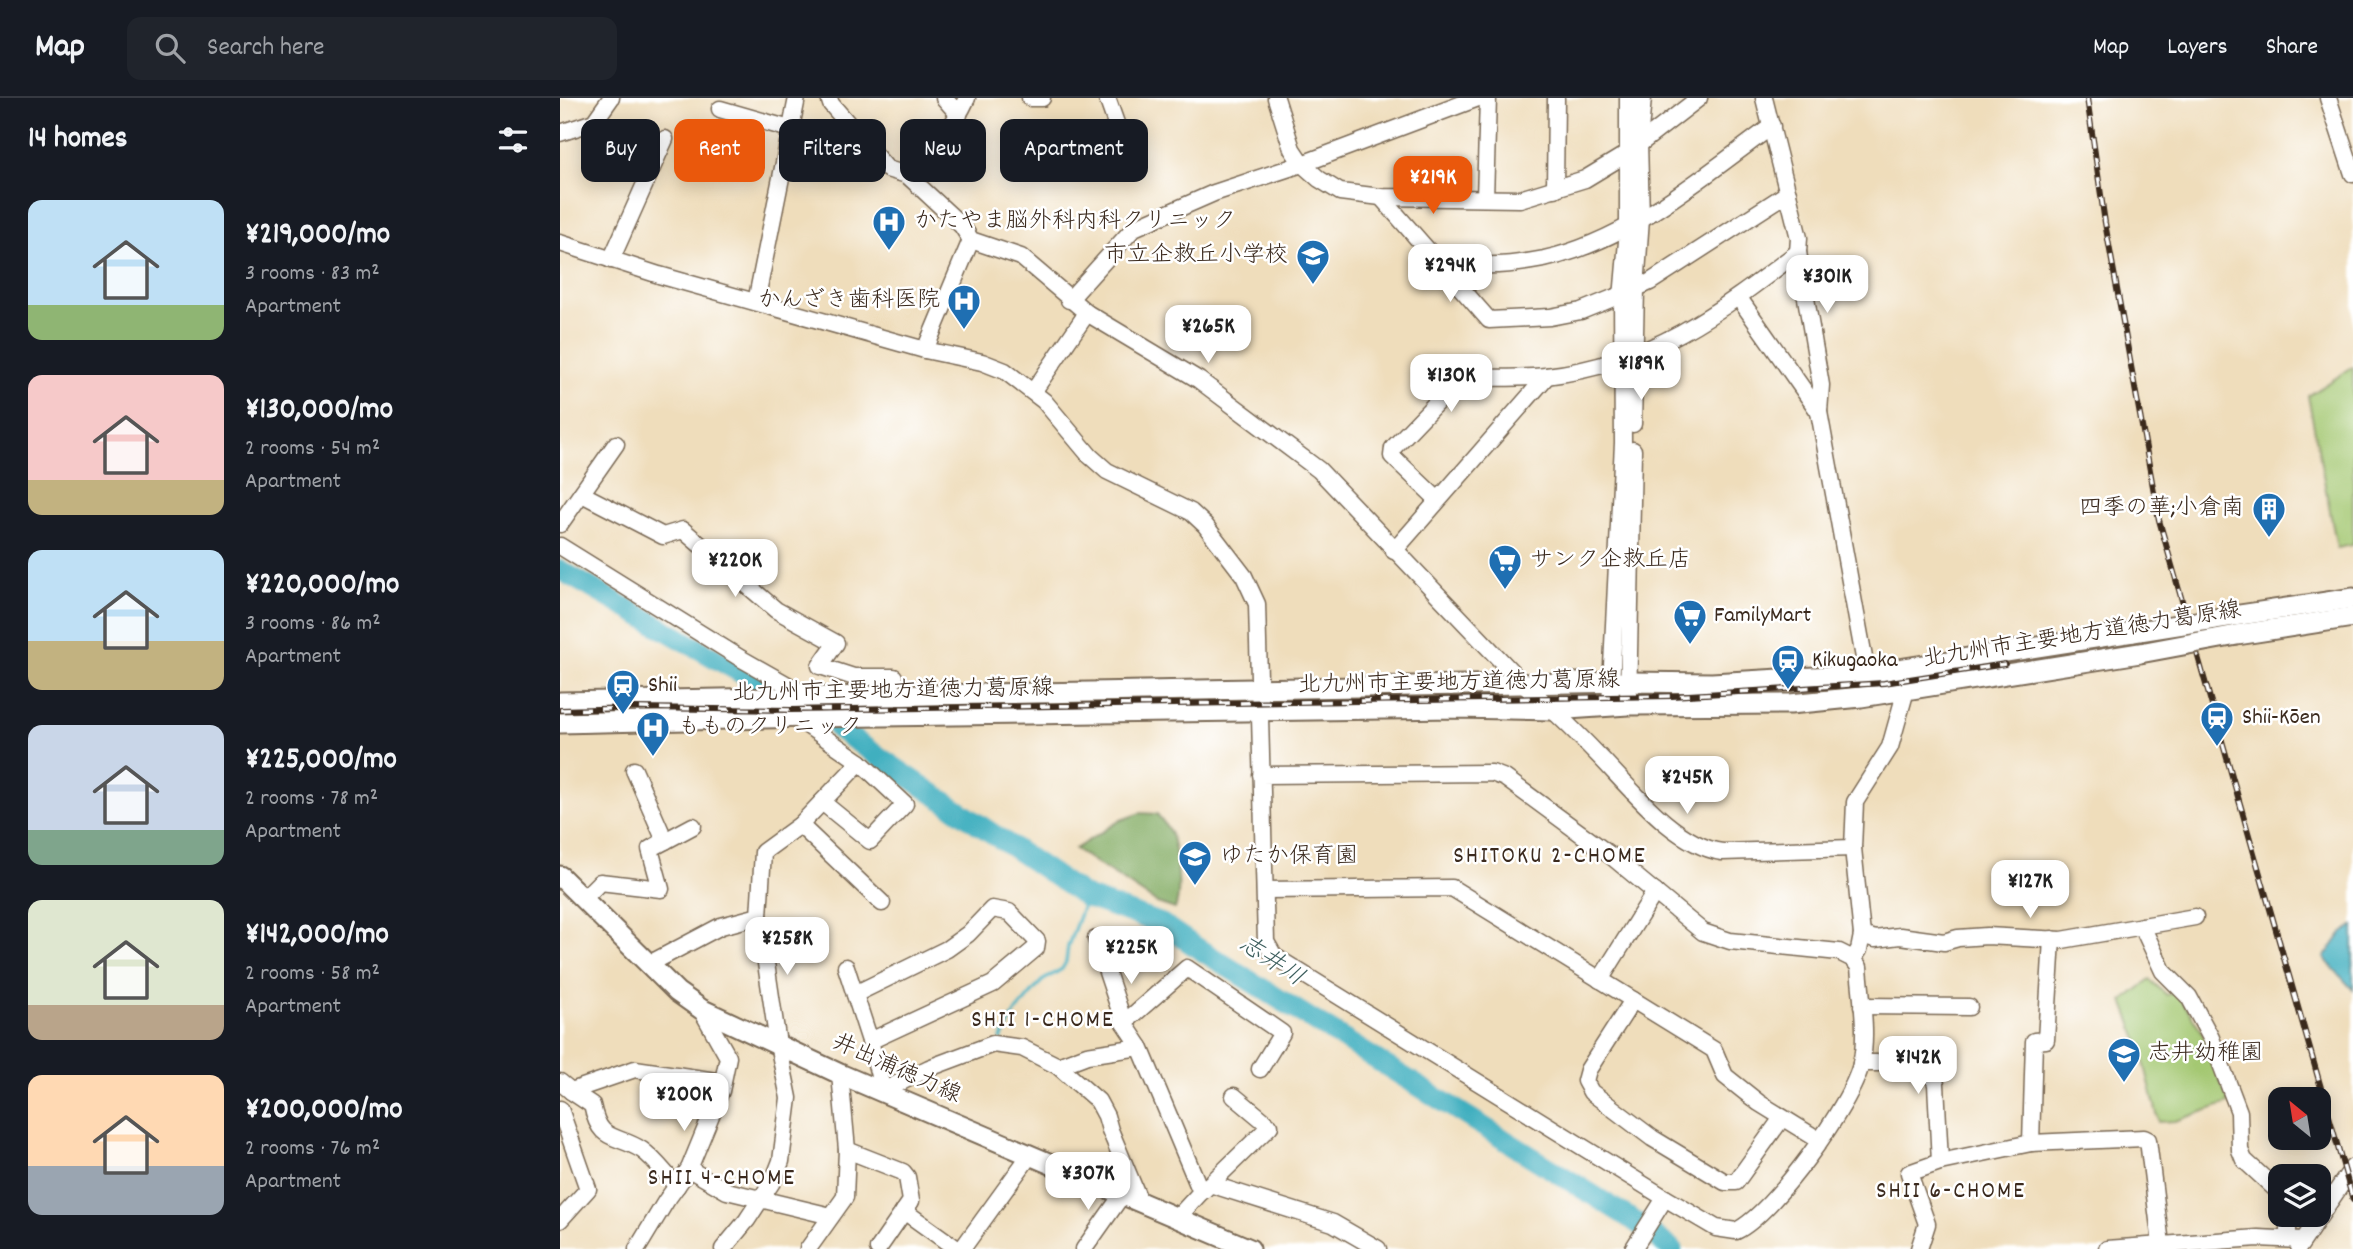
<!DOCTYPE html>
<html lang="en">
<head>
<meta charset="utf-8">
<style>
	:root { --surface:#171b24; --page:#20242c; --text:#f1f3f6; --muted:#9ea1a6; --line:#363941; --accent:#ea580c }
	body { margin:0; font-family:Dekko,"Klee One",sans-serif; background:var(--page); color:var(--text); height:100vh; display:flex; flex-direction:column; font-size:26px; white-space:nowrap }
	* { box-sizing:border-box; margin:0 }
	p { font-size:23px; color:var(--muted) }
	.icon { flex:none; width:38px; height:38px; fill:none; stroke:currentColor; stroke-width:2; stroke-linecap:round; stroke-linejoin:round }
	.map { position:relative; flex:1; overflow:hidden }
	.details { display:flex; flex-direction:column; background:var(--surface); width:560px }
	.details>* { flex:none }
	.hud { position:absolute; left:21px; top:21px; width:665px; height:63px; display:flex; gap:14px }
	.needle { width:46px; rotate:330deg }
	.tools { position:absolute; left:1708px; top:989px; display:grid; gap:14px }
	.tools a { display:grid; place-items:center; width:63px; height:63px; border-radius:14px; background:var(--surface); box-shadow:0 4px 18px #0003; font-size:35px }
	.price { position:absolute; translate:-50% -60px; padding:0 16px; border-radius:14px; background:#fff; color:#222; font-size:23px; line-height:46px; filter:drop-shadow(0 2px 4px #0008) }
	.price::after { content:''; position:absolute; left:50%; top:42px; width:21px; height:16px; margin-left:-10px; background:inherit; clip-path:polygon(0 0,100% 0,50% 100%) }
	.price.current { background:var(--accent); color:#fff }
	ul { padding:0; list-style:none }
	li { display:flex; align-items:center; gap:21px; height:175px; padding:0 28px }
	li span { display:grid; place-items:center; flex:none; width:196px; height:140px; border-radius:14px; color:#555 }
	li>.icon { margin-inline-start:auto }
	span .icon { width:84px; height:84px; fill:#fffc; stroke-width:1 }
	li b { font-size:30px }
	h2 { display:flex; justify-content:space-between; align-items:center; height:84px; padding:0 28px; font-size:30px }
	.pill { padding:0 24px; border-radius:14px; background:var(--surface); box-shadow:0 4px 18px #0003; font-size:24px; line-height:63px }
	.pill.current { background:var(--accent); color:#fff }
	header { display:flex; align-items:center; gap:42px; box-sizing:border-box; height:98px; padding:0 35px; background:var(--surface); border-bottom:2px solid var(--line) }
	header strong { font-size:33px }
	nav { display:flex; gap:38px; margin-inline-start:auto; font-size:24px }
	.search { width:490px; height:63px; background:var(--page); display:flex; align-items:center; gap:18px; box-sizing:border-box; padding:0 24px; border-radius:14px; color:var(--muted); font-size:26px }
	main { display:flex; flex:1; min-height:0 }
	.map>svg:first-child { display:block }
</style>
</head>
<body>
<header>
<strong>Map</strong>
<div class="search"><svg class="icon" aria-label="search" viewBox="0 0 24 24"><circle cx="10" cy="10" r="6"/><path d="M15 15l6 6"/></svg>Search here</div>
<nav><a>Map</a><a>Layers</a><a>Share</a></nav>
</header>
<main>
<section class="details">
<h2>14 homes<svg class="icon" aria-label="filters" viewBox="0 0 24 24"><path d="M4 7h16M4 17h16"/><circle cx="9" cy="7" r="2"/><circle cx="15" cy="17" r="2"/></svg></h2>
<ul>
<li><span style="background:linear-gradient(#bfe0f5 75%,#8fb573 0)"><svg class="icon" aria-label="home" viewBox="0 0 24 24"><path d="M3 11l9-7 9 7M6 9v11h12V9"/></svg></span><div><b>¥219,000/mo</b><p>3 rooms · 83 m²</p><p>Apartment</p></div></li>
<li><span style="background:linear-gradient(#f6c9c9 75%,#c2b280 0)"><svg class="icon" aria-label="home" viewBox="0 0 24 24"><path d="M3 11l9-7 9 7M6 9v11h12V9"/></svg></span><div><b>¥130,000/mo</b><p>2 rooms · 54 m²</p><p>Apartment</p></div></li>
<li><span style="background:linear-gradient(#bfe0f5 65%,#c2b280 0)"><svg class="icon" aria-label="home" viewBox="0 0 24 24"><path d="M3 11l9-7 9 7M6 9v11h12V9"/></svg></span><div><b>¥220,000/mo</b><p>3 rooms · 86 m²</p><p>Apartment</p></div></li>
<li><span style="background:linear-gradient(#c9d6e8 75%,#7fa58c 0)"><svg class="icon" aria-label="home" viewBox="0 0 24 24"><path d="M3 11l9-7 9 7M6 9v11h12V9"/></svg></span><div><b>¥225,000/mo</b><p>2 rooms · 78 m²</p><p>Apartment</p></div></li>
<li><span style="background:linear-gradient(#dfe7d0 75%,#b9a48a 0)"><svg class="icon" aria-label="home" viewBox="0 0 24 24"><path d="M3 11l9-7 9 7M6 9v11h12V9"/></svg></span><div><b>¥142,000/mo</b><p>2 rooms · 58 m²</p><p>Apartment</p></div></li>
<li><span style="background:linear-gradient(#ffd9b3 65%,#9aa5b1 0)"><svg class="icon" aria-label="home" viewBox="0 0 24 24"><path d="M3 11l9-7 9 7M6 9v11h12V9"/></svg></span><div><b>¥200,000/mo</b><p>2 rooms · 76 m²</p><p>Apartment</p></div></li>
</ul>
</section>
<div class="map">
<svg width="1793" height="1151" viewBox="0 0 1793 1151">
	<rect width="100%" height="100%" fill="#fff"/>
	<filter id="ink" filterUnits="userSpaceOnUse"><feTurbulence type="fractalNoise" baseFrequency=".0143" numOctaves="2"/><feDisplacementMap in="SourceGraphic" scale="14" xChannelSelector="R" yChannelSelector="G"/><feConvolveMatrix kernelMatrix="1 2 1 2 8 2 1 2 1" color-interpolation-filters="sRGB"/></filter>
	<filter id="wash" filterUnits="userSpaceOnUse"><feTurbulence type="fractalNoise" baseFrequency=".00686" numOctaves="4" result="noise"/><feDisplacementMap in="SourceGraphic" scale="28" xChannelSelector="R" yChannelSelector="G"/><feGaussianBlur stdDeviation="1.57" result="paint"/><feColorMatrix in="noise" values="0 0 0 0 0 0 0 0 0 0 0 0 0 0 0 0 0 1.4 0 .05"/><feComposite in="paint" operator="in"/></filter>
	<g filter="url(#wash)">
		<rect width="100%" height="100%" fill="#efddbb"/>
		<g fill="#a4c872" stroke="#707948" stroke-width="2">
			<path d="M 1793,269 L 1793,447 L 1777,450 L 1748,298 Z"/>
			<path d="M 1590,882 L 1607,897 L 1615,892 L 1641,932 L 1669,1005 L 1615,1023 L 1599,1024 L 1579,944 L 1563,903 Z"/>
		</g>
		<path fill="#83ac64" stroke="#5f6b41" stroke-width="2" d="M 580,715 L 597,716 C 601,721 607,728 610,734 C 617,752 622,793 615,811 L 597,805 L 515,751 L 561,722 Z"/>
		<path fill="#41afbf" stroke="#3e6c6e" stroke-width="2" d="M 1793,828 L 1793,892 L 1764,860 L 1781,836 Z"/>
		<g fill="none" stroke-linecap="round" stroke-linejoin="round">
			<path stroke="#41afbf" stroke-width="3.5" d="M 441,941 L 455,915 L 482,883 L 502,871 L 506,864 L 508,848 L 526,799"/>
			<g stroke="#41afbf" stroke-width="21">
				<path d="M 0,472 L 216,595"/>
				<path d="M 278,631 L 526,799 L 602,826 L 639,851 L 1076,1124 L 1112,1151"/>
			</g>
		</g>
	</g>
	<g filter="url(#ink)">
		<g fill="none" stroke-linecap="round" stroke-linejoin="round">
			<defs>
				<g id="minor">
					<path d="M 269,0 L 271,6 L 327,71 L 347,77 L 402,128 L 411,142 L 461,159 L 527,215 L 639,282 L 759,372 L 965,588 C 992,610 1016,634 1040,659 C 1072,692 1115,747 1162,754 L 1293,750"/>
					<path d="M 384,0 L 399,17"/>
					<path d="M 470,0 L 482,0"/>
					<path d="M 716,0 L 732,51 L 742,66 L 759,81 L 780,94 L 821,99 L 960,101 L 1025,81 L 1068,55 L 1139,0"/>
					<path d="M 1204,0 L 1239,140 L 1238,154 L 1261,287 L 1259,314 L 1307,576"/>
					<path d="M 1768,0 L 1793,76"/>
					<path d="M 160,11 L 230,31"/>
					<path d="M 0,35 L 34,24 L 51,0"/>
					<path d="M 507,48 L 558,31 L 547,0"/>
					<path d="M 347,77 C 371,53 393,31 407,0"/>
					<path d="M 995,91 L 996,0"/>
					<path d="M 821,99 L 929,222 L 990,219 L 1021,213 L 1063,196 L 1090,184 L 1228,95"/>
					<path d="M 925,100 L 928,0"/>
					<path d="M 0,145 L 99,177 L 365,252 L 422,264 L 445,273 L 484,303 L 530,358 L 547,373 L 631,414 L 645,427 L 684,478 L 697,506 L 706,844 L 714,858 L 1105,1100 L 1156,1130 L 1176,1133 C 1213,1116 1292,1006 1301,966 C 1308,938 1301,898 1299,869 L 1293,861 L 1279,854 L 1170,843 L 1143,834 L 1050,757 L 945,680 L 932,675 L 701,677"/>
					<path d="M 51,162 L 105,41"/>
					<path d="M 878,166 C 892,162 906,167 920,167 C 941,168 963,165 984,161 C 1070,142 1142,79 1212,28"/>
					<path d="M 1179,200 L 1259,314"/>
					<path d="M 509,202 L 574,130 L 654,95 L 742,66 L 918,0"/>
					<path d="M 196,204 L 237,0"/>
					<path d="M 365,252 L 411,142"/>
					<path d="M 473,294 L 527,215"/>
					<path d="M 1073,326 L 1076,190 L 1081,120 L 1079,44 L 1083,0"/>
					<path d="M 22,396 L 103,438 L 123,432 L 216,512 L 276,545 L 260,568 L 294,579 L 334,579 L 328,598 L 328,618"/>
					<path d="M 878,402 L 832,358 L 833,350 L 900,280 C 929,279 958,281 986,278 C 1091,266 1157,216 1238,154"/>
					<path d="M 0,426 L 56,346"/>
					<path d="M 0,448 L 180,560 L 249,599"/>
					<path d="M 834,453 L 987,278"/>
					<path d="M 1068,607 L 1073,352"/>
					<path d="M 1050,608 L 1063,345 L 1062,200 L 1068,132 L 1068,0"/>
					<path d="M 74,672 L 105,743"/>
					<path d="M 262,704 L 310,743 L 345,706 L 300,664"/>
					<path d="M 240,727 L 322,805"/>
					<path d="M 705,792 L 892,790 L 1154,952 L 1165,978 L 1199,1005 L 1259,1042"/>
					<path d="M 23,801 L 40,784 L 101,791 L 90,751 L 133,728"/>
					<path d="M 1582,828 L 1603,873 L 1629,899 L 1651,940 L 1679,1014 L 1680,1052 L 1684,1062 L 1720,1095"/>
					<path d="M 1302,837 L 1315,841 L 1340,838 L 1384,844 L 1398,840 L 1427,838 L 1502,842 L 1635,819"/>
					<path d="M 536,841 L 564,925 L 580,949"/>
					<path d="M 1293,861 L 1299,852 L 1302,837 L 1293,750 L 1295,704 L 1330,649 L 1346,592"/>
					<path d="M 89,866 L 161,828 L 199,818 L 203,754 L 240,727 L 300,664 L 235,619"/>
					<path d="M 286,869 L 310,943 L 323,993 L 369,970 L 433,946 L 462,950 L 498,968 L 538,1003 L 546,1018 L 550,1032 L 580,1104"/>
					<path d="M 1040,882 L 1095,794"/>
					<path d="M 295,896 L 387,851 L 408,836 L 432,811 L 449,814 L 477,843 L 476,850 L 433,886 L 310,943"/>
					<path d="M 1073,902 L 1028,972 L 1025,983 L 1031,994 L 1092,1040 L 1165,1084 L 1176,1084 L 1222,1020"/>
					<path d="M 1302,908 L 1409,909"/>
					<path d="M 564,925 L 627,870 L 722,935 L 700,971"/>
					<path d="M 1301,965 L 1344,965 L 1371,974 L 1376,986 L 1380,1064"/>
					<path d="M 498,968 L 527,957 L 580,949 L 641,1094 L 618,1119"/>
					<path d="M 0,984 L 11,993 L 75,971 L 163,984"/>
					<path d="M 11,993 L 32,1007 C 40,1046 55,1035 82,1052 C 95,1061 106,1077 117,1088"/>
					<path d="M 0,1011 L 28,1091 L 0,1122"/>
					<path d="M 1471,1045 L 1474,943 L 1486,942 L 1492,841"/>
					<path d="M 287,1052 L 343,1074 L 347,1079 L 351,1103 L 318,1151"/>
					<path d="M 129,1071 L 167,1093 L 271,1118"/>
					<path d="M 650,1086 L 773,1125 L 818,1151"/>
					<path d="M 643,1093 L 710,1028 L 674,998"/>
					<path d="M 344,1113 L 397,1151"/>
					<path d="M 1728,1116 L 1728,1141"/>
					<path d="M 1739,1149 L 1793,1069"/>
					<path d="M 77,1151 L 106,1103 L 129,1071 L 161,993 L 168,959 L 141,911"/>
					<path d="M 163,1151 L 187,1122 L 214,1081 L 221,1063 L 229,1000 L 218,946 L 199,818"/>
					<path d="M 248,1151 L 285,1099 L 287,1052 L 280,976"/>
					<path d="M 402,1151 L 470,1057"/>
					<path d="M 524,1151 L 562,1097"/>
					<path d="M 1073,1151 L 1105,1100"/>
					<path d="M 1359,1151 L 1367,1126 L 1349,1075 L 1380,1064 L 1471,1045 L 1584,1040 L 1588,1042 L 1601,1146"/>
					<path d="M 1547,1151 L 1698,1140 L 1743,1142"/>
				</g>
				<g id="major">
					<path d="M 1673,518 L 1793,500"/>
					<path d="M 1677,537 L 1793,519"/>
					<path d="M 0,604 L 1069,584 L 1152,585 L 1307,576 L 1573,534"/>
					<path d="M 0,625 L 249,619 L 895,610 L 993,612 L 1068,607 L 1230,606 L 1301,599 L 1580,555"/>
					<path d="M 0,778 L 117,894 L 141,911 L 280,976 L 690,1151"/>
				</g>
			</defs>
			<use href="#minor" stroke="#7a6955" stroke-width="19"/>
			<use href="#major" stroke="#7a6955" stroke-width="23"/>
			<use href="#minor" stroke="#fff" stroke-width="16"/>
			<use href="#major" stroke="#fff" stroke-width="19"/>
			<defs>
				<g id="rail">
					<path d="M 1527,0 L 1545,125 L 1599,422 L 1793,1102"/>
					<path d="M 0,612 L 75,610 L 231,612 L 364,610 L 1112,598 L 1324,585 L 1445,566"/>
				</g>
			</defs>
			<use href="#rail" stroke="#3b2a1e" stroke-width="6"/>
			<use href="#rail" stroke="#fff" stroke-width="3.5" stroke-dasharray="10" stroke-linecap="butt"/>
			<defs>
				<g id="major-bridge">
					<path d="M 1573,534 L 1673,518"/>
					<path d="M 1580,555 L 1677,537"/>
				</g>
			</defs>
			<use href="#major-bridge" stroke="#7a6955" stroke-width="23" stroke-linecap="butt"/>
			<use href="#major-bridge" stroke="#fff" stroke-width="19"/>
		</g>
	</g>
	<defs>
		<symbol id="hospital-pin" viewBox="-11 -11 22 30"><path d="M0 17L-7.5 6A9.5 9.5 0 1 1 7.5 6Z" fill="#1f6fb2" stroke="#fff"/><path d="M-5-5h3v3.5h4V-5h3V5h-3V1.5h-4V5h-3Z" fill="#fff"/></symbol>
		<symbol id="school-pin" viewBox="-11 -11 22 30"><path d="M0 17L-7.5 6A9.5 9.5 0 1 1 7.5 6Z" fill="#1f6fb2" stroke="#fff"/><path d="M0-5L7-2L0 1L-7-2ZM-4 1L0 2.5L4 1V4Q0 6-4 4Z" fill="#fff"/></symbol>
		<symbol id="building-pin" viewBox="-11 -11 22 30"><path d="M0 17L-7.5 6A9.5 9.5 0 1 1 7.5 6Z" fill="#1f6fb2" stroke="#fff"/><path d="M-4-6H4V6H1V3H-1V6H-4ZM-2.5-4.3h1.7v1.8h-1.7ZM.8-4.3h1.7v1.8H.8ZM-2.5-1h1.7V.8h-1.7ZM.8-1h1.7V.8H.8Z" fill="#fff"/></symbol>
		<symbol id="supermarket-pin" viewBox="-11 -11 22 30"><path d="M0 17L-7.5 6A9.5 9.5 0 1 1 7.5 6Z" fill="#1f6fb2" stroke="#fff"/><path d="M-6-5.5h2.5l.6 2H6L4.5 2H-2.5L-4.4-4H-6ZM-1.5 3.2a1.3 1.3 0 1 0 .1 0ZM3 3.2a1.3 1.3 0 1 0 .1 0Z" fill="#fff"/></symbol>
		<symbol id="station-pin" viewBox="-11 -11 22 30"><path d="M0 17L-7.5 6A9.5 9.5 0 1 1 7.5 6Z" fill="#1f6fb2" stroke="#fff"/><path d="M-3-6H3Q5-6 5-4V2Q5 4 3 4L4.5 6H3L1.5 4h-3L-3 6H-4.5L-3 4Q-5 4-5 2V-4Q-5-6-3-6ZM-3.5-4v3h7v-3ZM-3.5 1v1.5H-2V1ZM2 1v1.5H3.5V1Z" fill="#fff"/></symbol>
	</defs>
	<g fill-rule="evenodd">
		<use href="#hospital-pin" x="310" y="105" width="38" height="52"/>
		<use href="#school-pin" x="734" y="139" width="38" height="52"/>
		<use href="#hospital-pin" x="385" y="184" width="38" height="52"/>
		<use href="#building-pin" x="1690" y="392" width="38" height="52"/>
		<use href="#supermarket-pin" x="926" y="444" width="38" height="52"/>
		<use href="#supermarket-pin" x="1111" y="499" width="38" height="52"/>
		<use href="#station-pin" x="1209" y="544" width="38" height="52"/>
		<use href="#station-pin" x="44" y="569" width="38" height="52"/>
		<use href="#station-pin" x="1638" y="601" width="38" height="52"/>
		<use href="#hospital-pin" x="74" y="611" width="38" height="52"/>
		<use href="#school-pin" x="616" y="740" width="38" height="52"/>
		<use href="#school-pin" x="1545" y="937" width="38" height="52"/>
	</g>
	<g text-anchor="middle" dominant-baseline="central" stroke-width="5" stroke-linejoin="round" paint-order="stroke">
		<g font-size="23" fill="#3b2a1e" stroke="#fff" text-anchor="start">
			<text x="354" y="124">かたやま脳外科内科クリニック</text>
			<text x="728" y="158" text-anchor="end">市立企救丘小学校</text>
			<text x="380" y="203" text-anchor="end">かんざき歯科医院</text>
			<text x="1684" y="411" text-anchor="end">四季の華;小倉南</text>
			<text x="970" y="463">サンク企救丘店</text>
			<text x="1154" y="518">FamilyMart</text>
			<text x="1252" y="563">Kikugaoka</text>
			<text x="88" y="588">Shii</text>
			<text x="1682" y="620">Shii-Kōen</text>
			<text x="118" y="630">もものクリニック</text>
			<text x="660" y="759">ゆたか保育園</text>
			<text x="1588" y="956">志井幼稚園</text>
		</g>
		<g font-size="23" fill="#3b2a1e" stroke="#fff">
			<text transform="translate(1522 538) rotate(-9)">北九州市主要地方道徳力葛原線</text>
			<text transform="translate(899 586) rotate(-1)">北九州市主要地方道徳力葛原線</text>
			<text transform="translate(333 594) rotate(-1)">北九州市主要地方道徳力葛原線</text>
			<text transform="translate(336 972) rotate(24)">井出浦徳力線</text>
		</g>
		<g font-size="24" letter-spacing="2" fill="#3b2a1e" stroke="#fff">
			<text x="990" y="759">SHITOKU 2-CHOME</text>
			<text x="483" y="923">SHII 1-CHOME</text>
			<text x="162" y="1081">SHII 4-CHOME</text>
			<text x="1391" y="1094">SHII 6-CHOME</text>
		</g>
		<g font-size="24" font-style="italic" fill="#3d5f5e" stroke="#fff">
			<text transform="translate(711 864) rotate(33)">志井川</text>
		</g>
	</g>
</svg>
<div class="tools">
<a><svg class="needle" viewBox="-14 -14 28 28"><path d="M0-13l5 13h-10z" fill="#e53935"/><path d="M0 13l5-13h-10z" fill="#9ea1a6"/></svg></a>
<a><svg class="icon" aria-label="layers" viewBox="0 0 24 24"><path d="M12 4l9 5-9 5-9-5zM3 14l9 5 9-5"/></svg></a>
</div>
<b class="price current" style="left:873px;top:118px">¥219K</b>
<b class="price" style="left:890px;top:206px">¥294K</b>
<b class="price" style="left:1267px;top:217px">¥301K</b>
<b class="price" style="left:648px;top:267px">¥265K</b>
<b class="price" style="left:1081px;top:304px">¥189K</b>
<b class="price" style="left:891px;top:316px">¥130K</b>
<b class="price" style="left:175px;top:501px">¥220K</b>
<b class="price" style="left:1127px;top:718px">¥245K</b>
<b class="price" style="left:1470px;top:822px">¥127K</b>
<b class="price" style="left:227px;top:879px">¥258K</b>
<b class="price" style="left:571px;top:888px">¥225K</b>
<b class="price" style="left:1358px;top:998px">¥142K</b>
<b class="price" style="left:124px;top:1035px">¥200K</b>
<b class="price" style="left:528px;top:1114px">¥307K</b>
<div class="hud">
<a class="pill">Buy</a>
<a class="pill current">Rent</a>
<a class="pill">Filters</a>
<a class="pill">New</a>
<a class="pill">Apartment</a>
</div>
</div>
</main>
</body>
</html>
